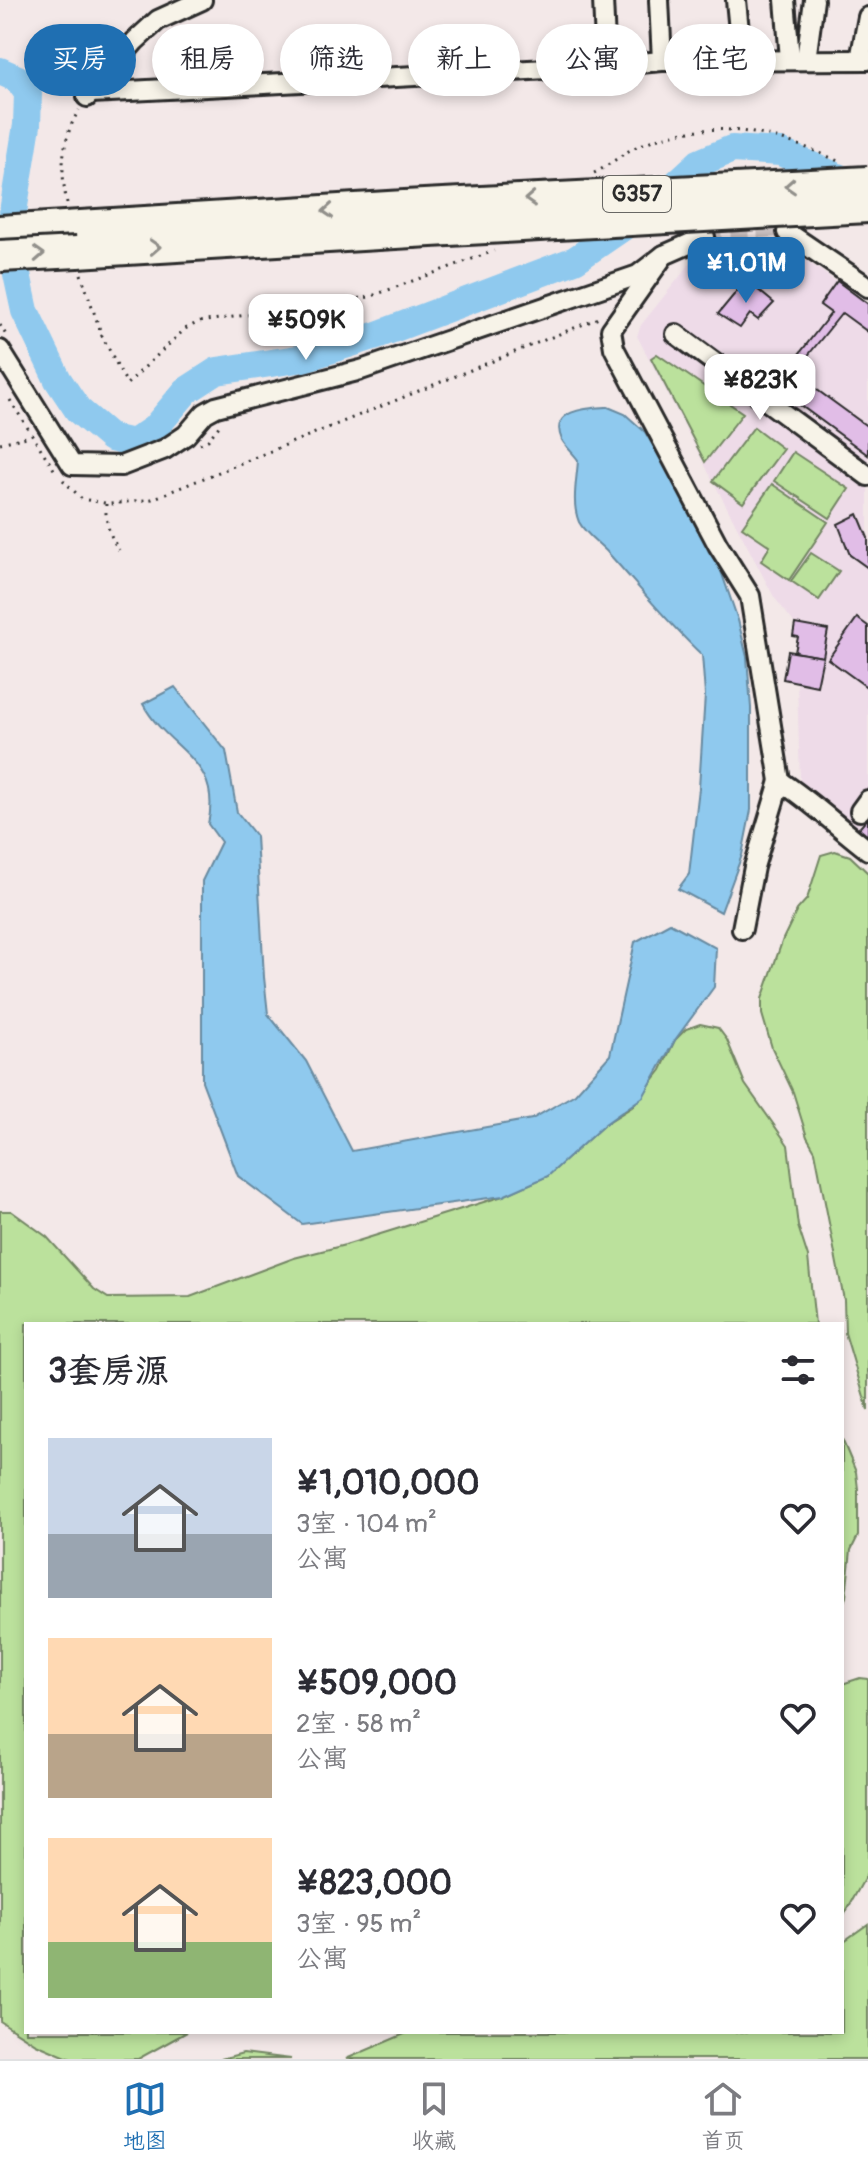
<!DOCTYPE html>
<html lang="zh">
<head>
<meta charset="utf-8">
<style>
	:root { --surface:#fff; --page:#f2f2f3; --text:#2b2b33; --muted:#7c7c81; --line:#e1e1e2; --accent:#1f6fb2 }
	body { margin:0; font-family:Pangolin,"LXGW WenKai TC",sans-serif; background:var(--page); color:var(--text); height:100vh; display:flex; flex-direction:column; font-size:30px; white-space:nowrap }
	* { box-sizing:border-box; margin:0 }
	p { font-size:26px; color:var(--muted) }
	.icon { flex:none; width:44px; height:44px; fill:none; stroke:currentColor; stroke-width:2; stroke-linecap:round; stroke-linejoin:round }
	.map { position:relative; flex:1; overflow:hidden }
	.side { position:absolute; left:24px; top:1322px; width:820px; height:712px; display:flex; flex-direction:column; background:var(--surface); border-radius:0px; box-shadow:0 4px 12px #0003 }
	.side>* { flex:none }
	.guide { position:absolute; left:24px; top:24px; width:820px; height:72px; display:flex; gap:16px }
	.price { position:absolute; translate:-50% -68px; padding:0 18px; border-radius:16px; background:#fff; color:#222; font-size:26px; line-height:52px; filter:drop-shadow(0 2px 4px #0008) }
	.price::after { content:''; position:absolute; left:50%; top:48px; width:24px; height:18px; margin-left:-12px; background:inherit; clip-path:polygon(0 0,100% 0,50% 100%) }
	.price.active { background:var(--accent); color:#fff }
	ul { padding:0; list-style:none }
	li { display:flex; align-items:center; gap:24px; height:200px; padding:0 24px }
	li span { display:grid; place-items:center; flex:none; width:224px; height:160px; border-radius:0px; color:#555 }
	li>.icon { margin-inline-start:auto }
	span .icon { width:96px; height:96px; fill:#fffc; stroke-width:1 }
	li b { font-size:34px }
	h2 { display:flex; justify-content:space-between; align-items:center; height:96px; padding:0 24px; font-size:34px }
	.pill { padding:0 28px; border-radius:36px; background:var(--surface); box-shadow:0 4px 12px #0003; font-size:28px; line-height:72px }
	.pill.active { background:var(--accent); color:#fff }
	.dock { display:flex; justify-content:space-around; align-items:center; height:112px; border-top:2px solid var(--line); background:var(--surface); font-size:22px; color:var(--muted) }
	.dock a { display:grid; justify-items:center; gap:4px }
	.dock .active { color:var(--accent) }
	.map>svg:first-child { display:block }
</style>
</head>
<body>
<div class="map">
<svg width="868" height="2059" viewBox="0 0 868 2059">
	<rect width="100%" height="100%" fill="#f3e8e8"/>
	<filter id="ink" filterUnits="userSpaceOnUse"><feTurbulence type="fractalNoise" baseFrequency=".0125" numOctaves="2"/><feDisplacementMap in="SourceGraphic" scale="16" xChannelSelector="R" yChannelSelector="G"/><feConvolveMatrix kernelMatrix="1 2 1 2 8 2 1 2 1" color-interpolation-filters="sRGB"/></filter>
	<g filter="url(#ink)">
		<path fill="#eedbe8" d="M 777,240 L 868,304 L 868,843 L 841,821 L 838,810 L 800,781 L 797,682 L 818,685 L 828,630 L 795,624 L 774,597 L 637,336 L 641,325 L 697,255 L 715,245 Z"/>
		<g fill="#bbe19c" stroke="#738664" stroke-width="2">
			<path d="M 657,354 L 743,413 L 705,462 L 651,358 Z"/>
			<path d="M 754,427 L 783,449 L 743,503 L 713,481 Z"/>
			<path d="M 793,452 L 849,489 L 830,518 L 774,481 Z"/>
			<path d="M 772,484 L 828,522 L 789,580 L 761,561 L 770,546 L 742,527 Z"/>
			<path d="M 811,553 L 839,571 L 819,600 L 791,581 Z"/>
			<path d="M 835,851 L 850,856 L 868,873 L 868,1410 L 845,1333 L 844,1300 L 815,1151 L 807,1137 L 793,1092 L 772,1048 L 762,1014 L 762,999 L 783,939 L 797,910 L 807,899 L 821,855 Z"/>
			<path d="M 700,1024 L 718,1028 L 727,1040 L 745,1084 L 788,1145 L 798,1226 L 808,1257 L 815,1324 L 26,1324 L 26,2032 L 187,2032 L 138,2059 L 71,2059 L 36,2044 L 0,2021 L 0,1211 L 11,1211 L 47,1237 L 94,1289 L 108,1298 L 190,1297 L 294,1258 L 345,1245 L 503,1196 L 548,1176 L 605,1124 L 632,1107 L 661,1070 L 675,1040 L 686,1029 Z"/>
			<path d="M 842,1439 L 856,1472 L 858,1489 L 858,1536 L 851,1550 L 846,1597 L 842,1606 Z"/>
			<path d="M 860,1678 L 868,1679 L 868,1872 L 842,1919 L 842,1684 Z"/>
			<path d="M 868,1924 L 868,2059 L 346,2059 L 409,2032 L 842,2032 L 842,1937 L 844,1941 Z"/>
			<path d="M 243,2053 L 291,2059 L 221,2059 Z"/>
		</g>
		<g fill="#8fc9ee" stroke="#678aa0" stroke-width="2">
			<path d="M 608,407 L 625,414 L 645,432 L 671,476 L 690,501 L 714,551 L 738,620 L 747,657 L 751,708 L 751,810 L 742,855 L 721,912 L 678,889 L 689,874 L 699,788 L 705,695 L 702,655 C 668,623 640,588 609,554 C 599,543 586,535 579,522 C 571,503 577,479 578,460 C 573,453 566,447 562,440 C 548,409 589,408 608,407 Z"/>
			<path d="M 175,687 L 226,751 L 237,812 L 256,836 L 264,977 L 268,1014 L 306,1061 L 352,1151 L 532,1119 L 575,1094 L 610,1055 L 635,942 L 670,923 L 716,948 L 714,987 L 675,1040 L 643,1097 L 605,1124 L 548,1176 L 503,1196 L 302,1224 L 238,1176 L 202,1081 L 202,881 L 221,842 L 208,824 C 223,759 168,751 143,704 Z"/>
		</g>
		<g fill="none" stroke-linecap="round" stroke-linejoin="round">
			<path stroke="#8fc9ee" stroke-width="28" d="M 0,71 L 18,79 L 28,93 L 27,125 L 9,237 L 25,311 L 58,380 L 78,410 L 111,438 L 133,443 L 154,429 L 186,391 L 217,371 L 304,358 L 377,335 L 575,260 L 648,210 L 699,163 L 732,149 L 780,152 L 854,184"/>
		</g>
		<g fill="#e1bde7" stroke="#2b2b2b" stroke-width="2">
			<path d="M 837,281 L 868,304 L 868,332 L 842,313 L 794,373 L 868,427 L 868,455 L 762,377 L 780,354 L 792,363 L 831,313 L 820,305 Z"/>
			<path d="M 751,284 L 774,303 L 758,320 L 750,314 L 740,328 L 718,314 L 742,285 Z"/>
			<path d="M 858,514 L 868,538 L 868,568 L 850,555 L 838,524 Z"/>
			<path d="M 857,618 L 868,626 L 868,688 L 828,659 Z"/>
			<path d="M 795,624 L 828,630 L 823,657 L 795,652 L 798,637 L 793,636 Z"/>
			<path d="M 788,651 L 823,657 L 817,686 L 783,679 Z"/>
			<path d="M 868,818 L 868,843 L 855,833 Z"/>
		</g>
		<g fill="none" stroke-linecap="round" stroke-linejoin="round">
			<path stroke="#cbc2c2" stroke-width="18" stroke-dasharray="18 9" stroke-linecap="butt" d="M 705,237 L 715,231 L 778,228 L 787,232"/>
			<defs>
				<g id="minor">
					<path d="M 603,0 L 606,66"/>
					<path d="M 659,0 L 662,61"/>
					<path d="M 736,0 L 742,62"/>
					<path d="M 785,0 L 790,59"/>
					<path d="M 806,60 L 814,0"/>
					<path d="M 860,60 L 868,17"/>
					<path d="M 91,93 L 606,66 L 662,61 L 868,60"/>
					<path d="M 87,97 L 135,41 L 158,20 L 202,0"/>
					<path d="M 787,232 L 868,287"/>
					<path d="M 705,237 L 664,255 L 611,330 L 614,348 L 718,545 L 750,596 L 780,781 C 812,802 838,827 868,850"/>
					<path d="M 676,334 L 868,476"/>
					<path d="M 0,350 L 72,465 L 121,466 L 165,449 L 186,435 L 205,413 L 216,407 L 361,370 L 638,275 L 664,255"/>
					<path d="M 860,811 L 868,800"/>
					<path d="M 742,929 L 754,867 L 780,781"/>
				</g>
				<g id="trunk">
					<path d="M 0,231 L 405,206"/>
					<path d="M 77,252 L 412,232"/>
				</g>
			</defs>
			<use href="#minor" stroke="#2b2b2b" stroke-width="24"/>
			<use href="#trunk" stroke="#2b2b2b" stroke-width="36"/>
			<g stroke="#2b2b2b" stroke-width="3" stroke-dasharray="2 6" stroke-linecap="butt">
				<path d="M 594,173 C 609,166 621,154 636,147 C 704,115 773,131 838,161"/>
				<path d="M 67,203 C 60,171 61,140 79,110"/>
				<path d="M 81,274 L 102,336 L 127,384 L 185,329 L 199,322 L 369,297 L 494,251"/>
				<path d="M 0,325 L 6,335"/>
				<path d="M 10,400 L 55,471"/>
				<path d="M 0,443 L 31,436"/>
				<path d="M 200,444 L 208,440 L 220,425"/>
				<path d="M 63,480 L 82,499 L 110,504 L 152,499 L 599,318"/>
				<path d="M 106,504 C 105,521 109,535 119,550"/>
			</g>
			<use href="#minor" stroke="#f7f3e8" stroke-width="18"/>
			<use href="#trunk" stroke="#f7f3e8" stroke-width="30"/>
			<defs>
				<g id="trunk-bridge">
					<path d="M 405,206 L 868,182"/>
					<path d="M 412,232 L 868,207"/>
					<path d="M 0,256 L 77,252"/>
				</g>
			</defs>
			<use href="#trunk-bridge" stroke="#2b2b2b" stroke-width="36" stroke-linecap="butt"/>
			<use href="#trunk-bridge" stroke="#f7f3e8" stroke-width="30"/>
		</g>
		<defs><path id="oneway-chevron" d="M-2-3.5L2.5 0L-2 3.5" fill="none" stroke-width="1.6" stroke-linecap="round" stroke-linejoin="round" transform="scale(2)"/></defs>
		<g stroke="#918f8a">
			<use href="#oneway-chevron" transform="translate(790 186) rotate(177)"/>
			<use href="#oneway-chevron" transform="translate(530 199) rotate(177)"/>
			<use href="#oneway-chevron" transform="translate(328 211) rotate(176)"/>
			<use href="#oneway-chevron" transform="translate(155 247) rotate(-3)"/>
			<use href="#oneway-chevron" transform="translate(39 254) rotate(-3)"/>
		</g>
	</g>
	<g text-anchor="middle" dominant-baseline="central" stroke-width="6" stroke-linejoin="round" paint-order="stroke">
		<rect fill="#f7f3e8" stroke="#686764" stroke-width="2" x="603" y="176" width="68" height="36" rx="6"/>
		<g font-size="22" font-weight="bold" fill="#2b2b2b">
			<text x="637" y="194">G357</text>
		</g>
	</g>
</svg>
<b class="price active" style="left:746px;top:305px">¥1.01M</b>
<b class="price" style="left:306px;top:362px">¥509K</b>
<b class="price" style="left:760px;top:422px">¥823K</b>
<div class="guide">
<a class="pill active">买房</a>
<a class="pill">租房</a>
<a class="pill">筛选</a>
<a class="pill">新上</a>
<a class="pill">公寓</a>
<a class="pill">住宅</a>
</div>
<section class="side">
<h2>3套房源<svg class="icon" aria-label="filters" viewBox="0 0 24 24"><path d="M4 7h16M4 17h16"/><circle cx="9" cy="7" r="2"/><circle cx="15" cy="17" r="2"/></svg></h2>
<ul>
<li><span style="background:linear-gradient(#c9d6e8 60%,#9aa5b1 0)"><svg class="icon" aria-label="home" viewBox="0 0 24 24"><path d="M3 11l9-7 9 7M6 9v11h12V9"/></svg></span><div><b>¥1,010,000</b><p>3室 · 104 m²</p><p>公寓</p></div><svg class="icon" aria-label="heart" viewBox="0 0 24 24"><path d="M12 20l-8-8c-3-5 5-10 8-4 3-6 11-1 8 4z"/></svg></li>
<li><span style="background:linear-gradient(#ffd9b3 60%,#b9a48a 0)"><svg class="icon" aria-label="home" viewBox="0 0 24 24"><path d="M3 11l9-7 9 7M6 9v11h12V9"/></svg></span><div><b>¥509,000</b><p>2室 · 58 m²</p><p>公寓</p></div><svg class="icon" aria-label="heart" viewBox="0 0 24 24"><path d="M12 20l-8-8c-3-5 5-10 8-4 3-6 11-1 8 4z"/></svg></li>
<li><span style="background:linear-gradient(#ffd9b3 65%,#8fb573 0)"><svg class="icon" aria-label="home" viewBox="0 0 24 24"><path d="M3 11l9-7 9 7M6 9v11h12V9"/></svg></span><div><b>¥823,000</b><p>3室 · 95 m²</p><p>公寓</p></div><svg class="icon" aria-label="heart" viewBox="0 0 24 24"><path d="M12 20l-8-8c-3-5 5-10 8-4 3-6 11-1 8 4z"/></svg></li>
</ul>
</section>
</div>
<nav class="dock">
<a class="active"><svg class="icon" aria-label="map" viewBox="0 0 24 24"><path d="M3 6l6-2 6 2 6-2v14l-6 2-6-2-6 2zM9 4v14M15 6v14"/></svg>地图</a>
<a><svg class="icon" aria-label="saved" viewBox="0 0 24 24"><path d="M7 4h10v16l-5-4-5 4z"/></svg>收藏</a>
<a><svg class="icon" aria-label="home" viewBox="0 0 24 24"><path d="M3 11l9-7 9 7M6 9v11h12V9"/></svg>首页</a>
</nav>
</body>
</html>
